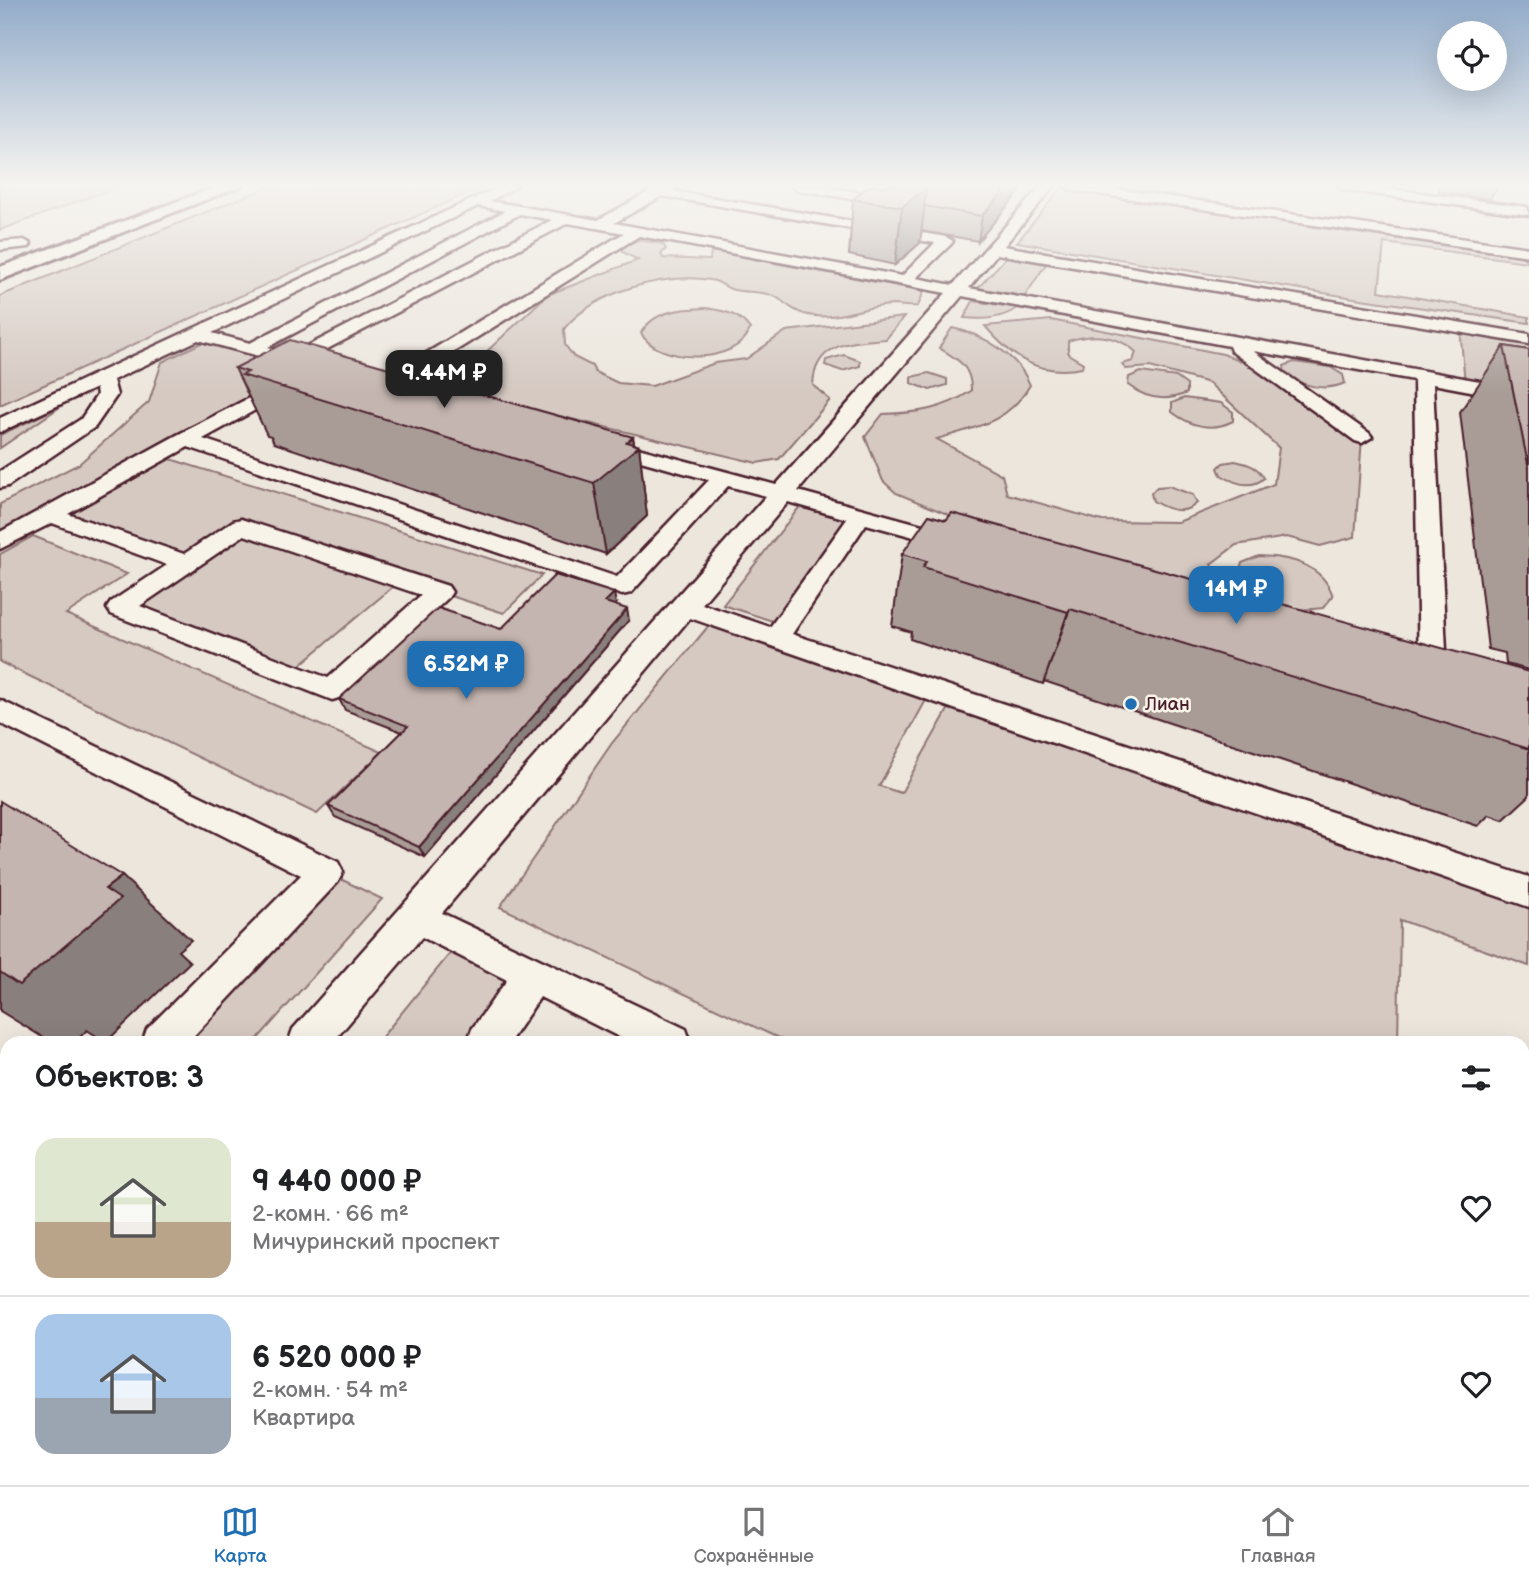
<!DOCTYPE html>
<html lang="ru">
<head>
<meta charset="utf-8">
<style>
	:root { --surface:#fff; --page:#f2f2f2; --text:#202124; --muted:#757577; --line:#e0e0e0; --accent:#1f6fb2 }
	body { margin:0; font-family:"Balsamiq Sans",sans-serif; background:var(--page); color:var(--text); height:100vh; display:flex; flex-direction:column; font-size:26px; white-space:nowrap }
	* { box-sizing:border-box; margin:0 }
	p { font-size:23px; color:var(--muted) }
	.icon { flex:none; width:38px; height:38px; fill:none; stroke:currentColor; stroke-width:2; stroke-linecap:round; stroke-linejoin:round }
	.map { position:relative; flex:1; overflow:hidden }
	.panel { position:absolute; left:0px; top:1036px; width:1530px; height:450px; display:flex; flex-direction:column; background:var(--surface); border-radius:21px 21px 0 0; box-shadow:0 7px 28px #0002 }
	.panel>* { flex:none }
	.controls { position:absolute; left:1437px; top:21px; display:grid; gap:14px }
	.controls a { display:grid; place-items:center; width:70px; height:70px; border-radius:50%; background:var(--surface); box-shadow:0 7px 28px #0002; font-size:35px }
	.price { position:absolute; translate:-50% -60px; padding:0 16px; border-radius:14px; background:var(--accent); color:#fff; font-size:23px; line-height:46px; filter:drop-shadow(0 2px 4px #0008) }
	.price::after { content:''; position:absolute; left:50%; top:42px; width:21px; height:16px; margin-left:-10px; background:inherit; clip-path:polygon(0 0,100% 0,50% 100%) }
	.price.on { background:#222; color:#fff }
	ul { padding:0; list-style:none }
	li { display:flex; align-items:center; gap:21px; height:175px; padding:0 35px }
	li+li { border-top:2px solid var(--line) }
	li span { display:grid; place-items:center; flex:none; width:196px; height:140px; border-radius:21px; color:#555 }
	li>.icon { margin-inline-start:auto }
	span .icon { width:84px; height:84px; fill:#fffc; stroke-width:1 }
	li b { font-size:30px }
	h2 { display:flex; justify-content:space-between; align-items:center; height:84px; padding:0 35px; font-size:30px }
	.tabs { display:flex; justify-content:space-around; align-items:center; height:98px; border-top:2px solid var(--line); background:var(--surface); font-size:19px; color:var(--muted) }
	.tabs a { display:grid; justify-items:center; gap:4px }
	.tabs .on { color:var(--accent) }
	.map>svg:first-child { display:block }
</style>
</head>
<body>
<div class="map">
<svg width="1529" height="1485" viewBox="0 0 1529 1485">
	<rect width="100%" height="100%" fill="#ece6dd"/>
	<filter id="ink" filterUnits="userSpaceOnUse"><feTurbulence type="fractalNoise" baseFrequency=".0143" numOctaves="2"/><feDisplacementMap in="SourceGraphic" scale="14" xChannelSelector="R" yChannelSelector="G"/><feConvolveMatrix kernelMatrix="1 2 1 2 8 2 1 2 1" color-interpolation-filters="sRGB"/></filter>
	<g filter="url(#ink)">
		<g fill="#d5c9c2" stroke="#907476" stroke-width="2">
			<path d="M 0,186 L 120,186 L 0,230 Z"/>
			<path d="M 270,186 L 483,186 L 0,405 L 0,296 Z"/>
			<path d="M 1063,186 L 1516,250 L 1528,262 L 1384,243 L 1379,291 L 1529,317 L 1529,323 L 1354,298 L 1017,242 Z"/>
			<path d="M 638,240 L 663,244 L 666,249 L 661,254 L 663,258 L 710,260 L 711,251 L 924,291 L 918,306 C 909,307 901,305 892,305 C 864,306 836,321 808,315 C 795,313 786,303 776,297 C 762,290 748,293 734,290 C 727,289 722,283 715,281 C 670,270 592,292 564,329 L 565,345 L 574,357 L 592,366 L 595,372 L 618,383 L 652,386 L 715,363 L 746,359 L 786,331 L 904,317 L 886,339 C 851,342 815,342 813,385 L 830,400 L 779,459 L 757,463 L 500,402 L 404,375 L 433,357 L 484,354 L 547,295 L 638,260 L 623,252 L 622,247 Z"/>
			<path d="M 1011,252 L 1050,258 L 1023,299 L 976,290 Z"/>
			<path d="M 973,301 L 1018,308 C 1000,319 985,320 964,318 Z"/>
			<path d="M 706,308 C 724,311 739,313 750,329 C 738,365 657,365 641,333 C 654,310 682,309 706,308 Z"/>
			<path d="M 1051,320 L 1223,354 L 1255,366 L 1362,437 L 1355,537 L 1320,546 L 1287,537 L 1236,545 L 1211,564 L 1220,595 L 998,535 L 896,493 L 883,481 L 865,437 L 883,414 C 917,413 942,410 971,391 C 972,367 958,359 939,348 L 952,328 C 983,334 1018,355 1030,385 C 1008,423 977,427 937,439 L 1002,475 L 1007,494 L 1102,521 L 1178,522 L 1274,484 L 1279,448 L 1209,383 L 1150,367 L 1126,369 L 1122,364 L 1133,361 L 1136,352 C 1116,334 1093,333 1068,341 L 1068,354 L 1083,363 L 1082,368 C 1039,376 1013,359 985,326 Z"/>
			<path d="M 1460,327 L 1529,339 L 1529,396 L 1465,384 Z"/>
			<path d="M 211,338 L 322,366 L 0,542 L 0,504 L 79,464 L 149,402 L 162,362 Z"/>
			<path d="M 844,355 L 860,361 L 860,366 L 842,371 L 825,365 L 826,360 Z"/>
			<path d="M 1294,362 L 1330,367 L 1343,375 L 1345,383 C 1324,392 1303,386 1285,374 L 1284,366 Z"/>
			<path d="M 1141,372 L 1176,377 L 1187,385 L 1187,393 C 1166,402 1146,399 1128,385 L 1129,377 Z"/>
			<path d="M 929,373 L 947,379 L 947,385 L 930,390 L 911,383 L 911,377 Z"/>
			<path d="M 1184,398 L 1221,403 L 1233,412 L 1233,421 C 1212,432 1190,426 1172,412 L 1172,403 Z"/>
			<path d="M 63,405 L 0,448 L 0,435 Z"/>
			<path d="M 167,458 L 542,575 L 504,613 L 401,580 L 289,674 L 120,608 L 185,564 L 61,519 Z"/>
			<path d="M 1235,461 C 1247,464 1258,466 1264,478 C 1251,490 1234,483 1221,475 L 1218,468 L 1223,463 Z"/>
			<path d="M 1169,486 L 1193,495 L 1197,503 C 1184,516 1166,509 1153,501 L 1151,493 L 1157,487 Z"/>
			<path d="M 805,500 L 861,515 L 785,625 L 723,605 Z"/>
			<path d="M 33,536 L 127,574 L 66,614 L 382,752 L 317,814 L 0,662 L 0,554 Z"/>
			<path d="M 1259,556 C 1290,557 1322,564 1333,596 L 1323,608 C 1288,613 1258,606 1238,576 L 1242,563 Z"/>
			<path d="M 715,618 L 931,691 L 879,786 L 901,793 L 954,699 L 1529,892 L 1529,966 L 1400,920 L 1398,1043 L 789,1043 L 500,907 L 612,743 Z"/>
			<path d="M 326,872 L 382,899 L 254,1043 L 161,1043 Z"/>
			<path d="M 461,940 L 533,975 L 486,1043 L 377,1043 Z"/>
			<path d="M 7,1178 L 7,1292 L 0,1295 L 0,1180 Z"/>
			<path d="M 1523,1271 L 1529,1274 L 1529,1400 L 1522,1397 Z"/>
			<path d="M 41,1479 L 468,1479 L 477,1485 L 36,1485 Z"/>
		</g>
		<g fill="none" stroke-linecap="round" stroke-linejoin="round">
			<defs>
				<g id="service">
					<path d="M 501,186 L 517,186 L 490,201 L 598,220 L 654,189 L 678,186 L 673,191 L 946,237 L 953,241 L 951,244 L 916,278 L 953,285 L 1041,186 L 1054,186 L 1004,246 L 1529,334 L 1529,344 L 997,254 L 969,288 L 1529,390 L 1529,402 L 1433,384 L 1447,671 L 1443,678 L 1433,681 L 1423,678 L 1419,671 L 1414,380 L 1253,351 L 1369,433 L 1372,437 L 1362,443 L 1355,441 L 1231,351 L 1229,346 L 962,296 L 798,491 L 966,537 L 970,542 L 966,547 L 958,549 L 866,524 L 792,634 L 1529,877 L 1529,907 L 690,618 L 442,913 L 686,1029 L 691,1043 L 631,1043 L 540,997 L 509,1043 L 467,1043 L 472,1029 L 507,980 L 422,937 L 332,1043 L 288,1043 L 293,1029 L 766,496 L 728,486 L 631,593 L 622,595 L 188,447 L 68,514 L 184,554 L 233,521 L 241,519 L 448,586 L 452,592 L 448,598 L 342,697 L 332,700 L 111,614 L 107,608 L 111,602 L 167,565 L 52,523 L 0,549 L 0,532 L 177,435 L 288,378 L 295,380 L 297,384 L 295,388 L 203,439 L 617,577 L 709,480 L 594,448 L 591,444 L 594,440 L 608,440 L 776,485 L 946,293 L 639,236 L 393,390 L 379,390 L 377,386 L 379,382 L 624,233 L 568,223 L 310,358 L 312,362 L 309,366 L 293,365 L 198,340 L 113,380 L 117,395 L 95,427 L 8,486 L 0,488 L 0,471 L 81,419 L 97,395 L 96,388 L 0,432 L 0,418 ZM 662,196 L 935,243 L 902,276 L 614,223 ZM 478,206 L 505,211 L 250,343 L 212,333 ZM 520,214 L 552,220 L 292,354 L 268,347 ZM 788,502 L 847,519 L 770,627 L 702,604 ZM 244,535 L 421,595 L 328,678 L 140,606 Z"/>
					<path d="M 791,186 L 819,186 L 900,199 L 916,186 L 929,186 L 903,207 L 797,190 Z"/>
					<path d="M 1064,186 L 1094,186 L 1529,248 L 1529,256 L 1070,190 Z"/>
					<path d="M 1338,186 L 1369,186 L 1527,207 L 1529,215 L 1344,190 Z"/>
					<path d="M 24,240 L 31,244 L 29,247 L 0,250 L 0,242 Z"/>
					<path d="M 0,700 L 338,862 L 343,872 L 338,882 L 187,1043 L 142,1043 L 147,1029 L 301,875 L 0,723 Z"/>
					<path d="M 0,1124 L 7,1127 L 7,1171 L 0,1168 Z"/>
					<path d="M 7,1365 L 7,1420 L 0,1423 L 0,1368 Z"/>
					<path d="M 1522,1435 L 1529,1438 L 1529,1485 L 1517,1485 L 1503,1479 L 1522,1479 Z"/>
					<path d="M 442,1479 L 501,1479 L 503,1485 L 444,1485 Z"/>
				</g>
				<path id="primary" d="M 219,186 L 241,186 L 0,280 L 0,267 Z"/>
			</defs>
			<use href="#service" stroke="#4a1f2b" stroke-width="5"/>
			<use href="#primary" stroke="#4a1f2b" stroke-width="6"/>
			<use href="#service" fill="#f7f3e8" fill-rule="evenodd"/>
			<use href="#primary" fill="#f7f3e8" fill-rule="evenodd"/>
		</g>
		<g fill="#a99c97" stroke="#4a1f2b" stroke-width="2">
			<path d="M 869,186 L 1021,186 L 1020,191 L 978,241 L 921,231 L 920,243 L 895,265 L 849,255 L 853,199 Z"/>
			<path d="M 1439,186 L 1498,186 L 1490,199 L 1439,192 Z"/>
			<path d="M 1504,346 L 1529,350 L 1529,670 L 1506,664 L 1505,653 L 1488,649 L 1460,412 Z"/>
			<path d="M 235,368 L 633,437 L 634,444 L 639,446 L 647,516 L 606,554 L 274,443 L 271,436 L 267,435 Z"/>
			<path d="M 902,554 L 1529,672 L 1529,796 L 1503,820 L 1489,815 L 1478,826 L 1044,681 L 1043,684 L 910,639 L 911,632 L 892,626 Z"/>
			<path d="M 616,604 L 615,605 L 629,620 L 425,857 L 335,817 L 328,806 L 402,732 L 345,710 L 339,699 L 501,629 Z"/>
			<path d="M 821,1479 L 1210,1479 L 1209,1485 L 825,1485 L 826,1482 Z"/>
		</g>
		<g fill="#897f7b" stroke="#4a1f2b" stroke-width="2">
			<path d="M 1009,186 L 1021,186 L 1020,191 L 978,241 L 982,216 Z"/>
			<path d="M 927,187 L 920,243 L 895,265 L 902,207 Z"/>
			<path d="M 633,437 L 635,449 L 639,446 L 647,516 L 606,554 L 594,483 L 627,442 Z"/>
			<path d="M 614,593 L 616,604 L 607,613 L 605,602 Z"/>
			<path d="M 627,609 L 629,620 L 425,857 L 419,847 Z"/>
			<path d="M 1070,609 L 1043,684 L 1068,612 Z"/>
			<path d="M 122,876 L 191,940 L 178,951 L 190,962 L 106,1042 L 87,1030 L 74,1043 L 52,1043 L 0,1011 L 0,972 Z"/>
		</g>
		<g fill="#c4b5b0" stroke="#4a1f2b" stroke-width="2">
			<path d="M 869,186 L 915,186 L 927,187 L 902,207 L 853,199 Z"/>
			<path d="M 915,186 L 1009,186 L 982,216 L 924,206 L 927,187 Z"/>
			<path d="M 290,340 L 633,437 L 627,442 L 639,446 L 594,483 L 242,375 L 248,372 L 235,368 Z"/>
			<path d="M 1504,346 L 1529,350 L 1529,469 Z"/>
			<path d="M 952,513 L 1529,672 L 1529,749 L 1070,609 L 1068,612 L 923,567 L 927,561 L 902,554 L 929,515 L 946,520 Z"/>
			<path d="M 555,575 L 614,593 L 605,602 L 627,609 L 419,847 L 328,806 L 408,726 L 339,699 L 438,608 L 501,629 Z"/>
			<path d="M 0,801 L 122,876 L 105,889 L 120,899 L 19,985 L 0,972 Z"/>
			<path d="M 831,1479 L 1210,1479 L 1209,1485 L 836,1485 L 837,1483 Z"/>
		</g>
	</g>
	<linearGradient id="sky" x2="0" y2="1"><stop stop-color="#93acca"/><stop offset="0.47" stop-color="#f6f4f0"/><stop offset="1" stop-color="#f6f4f0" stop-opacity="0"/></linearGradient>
	<rect width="1529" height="394" fill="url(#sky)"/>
	<circle fill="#1f6fb2" stroke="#f7f3e8" stroke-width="2.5" cx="1131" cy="704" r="7"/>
	<g text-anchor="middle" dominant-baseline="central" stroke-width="5" stroke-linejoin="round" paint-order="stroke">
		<g font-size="19" fill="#4a1f2b" stroke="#f7f3e8" text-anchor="start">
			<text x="1145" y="704">Лиан</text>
		</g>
	</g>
</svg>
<div class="controls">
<a><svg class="icon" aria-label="locate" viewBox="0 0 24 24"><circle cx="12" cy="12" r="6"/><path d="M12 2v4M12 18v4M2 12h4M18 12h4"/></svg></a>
</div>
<b class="price on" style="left:444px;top:410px">9.44M ₽</b>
<b class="price" style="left:1236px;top:626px">14M ₽</b>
<b class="price" style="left:466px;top:701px">6.52M ₽</b>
<section class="panel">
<h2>Объектов: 3<svg class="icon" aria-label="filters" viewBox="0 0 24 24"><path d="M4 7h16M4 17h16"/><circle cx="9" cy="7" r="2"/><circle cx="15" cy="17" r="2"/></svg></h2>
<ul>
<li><span style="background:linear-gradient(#dfe7d0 60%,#b9a48a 0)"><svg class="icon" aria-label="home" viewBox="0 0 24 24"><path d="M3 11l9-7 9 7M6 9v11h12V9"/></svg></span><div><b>9 440 000 ₽</b><p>2-комн. · 66 m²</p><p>Мичуринский проспект</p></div><svg class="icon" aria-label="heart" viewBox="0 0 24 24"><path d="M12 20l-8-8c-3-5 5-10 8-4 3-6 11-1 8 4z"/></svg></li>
<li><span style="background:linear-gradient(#a9c7e8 60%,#9aa5b1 0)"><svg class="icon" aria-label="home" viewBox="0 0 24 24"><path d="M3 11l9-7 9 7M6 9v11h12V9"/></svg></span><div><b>6 520 000 ₽</b><p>2-комн. · 54 m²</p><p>Квартира</p></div><svg class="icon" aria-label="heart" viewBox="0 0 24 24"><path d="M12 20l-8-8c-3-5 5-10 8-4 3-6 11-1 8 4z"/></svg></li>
</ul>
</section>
</div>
<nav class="tabs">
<a class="on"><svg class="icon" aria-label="map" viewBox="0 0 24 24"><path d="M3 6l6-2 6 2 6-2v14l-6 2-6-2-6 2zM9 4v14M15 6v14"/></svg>Карта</a>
<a><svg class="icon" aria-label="saved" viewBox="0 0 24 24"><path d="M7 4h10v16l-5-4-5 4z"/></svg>Сохранённые</a>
<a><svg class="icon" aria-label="home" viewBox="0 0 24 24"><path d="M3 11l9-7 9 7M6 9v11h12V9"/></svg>Главная</a>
</nav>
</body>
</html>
